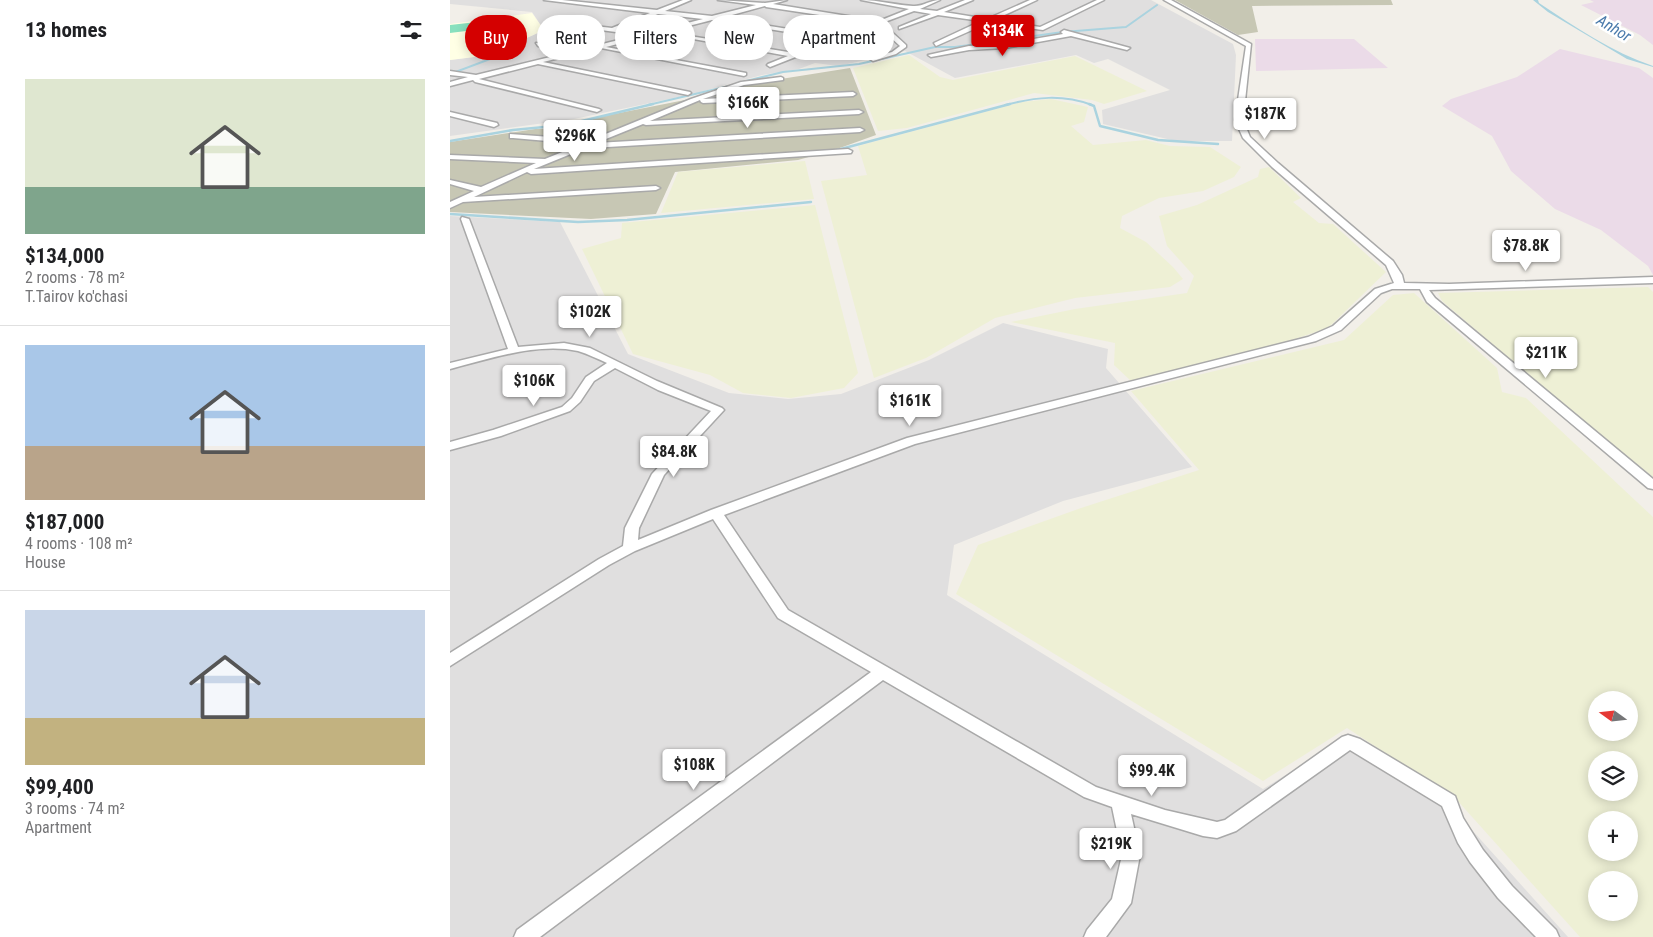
<!DOCTYPE html>
<html lang="en">
<head>
<meta charset="utf-8">
<style>
	:root { --surface:#fff; --page:#f6f6f6; --text:#202124; --muted:#757577; --line:#e0e0e0; --accent:#d40000 }
	body { margin:0; font-family:"Roboto Condensed",sans-serif; background:var(--page); color:var(--text); height:100vh; display:flex; flex-direction:column; font-size:19px; white-space:nowrap }
	* { box-sizing:border-box; margin:0 }
	p { font-size:16px; color:var(--muted) }
	.icon { flex:none; width:28px; height:28px; fill:none; stroke:currentColor; stroke-width:2; stroke-linecap:round; stroke-linejoin:round }
	.map { position:relative; flex:1; overflow:hidden }
	.drawer { display:flex; flex-direction:column; background:var(--surface); width:450px }
	.drawer>* { flex:none }
	.banner { position:absolute; left:15px; top:15px; width:475px; height:45px; display:flex; gap:10px }
	.needle { width:32px; rotate:285deg }
	.buttons { position:absolute; left:1138px; top:691px; display:grid; gap:10px }
	.buttons a { display:grid; place-items:center; width:50px; height:50px; border-radius:50%; background:var(--surface); box-shadow:0 2px 12px #0003; font-size:25px }
	.price { position:absolute; translate:-50% -42px; padding:0 11px; border-radius:5px; background:#fff; color:#222; font-size:16px; line-height:32px; filter:drop-shadow(0 1px 2px #0008) }
	.price::after { content:''; position:absolute; left:50%; top:30px; width:15px; height:11px; margin-left:-8px; background:inherit; clip-path:polygon(0 0,100% 0,50% 100%) }
	.price.selected { background:var(--accent); color:#fff }
	ul { padding:0; list-style:none }
	li { display:grid; align-content:center; gap:10px; height:265px; padding:0 25px }
	li+li { border-top:1px solid var(--line) }
	li span { display:grid; place-items:center; height:155px; border-radius:0px; color:#555 }
	li>.icon { margin-inline-start:auto }
	span .icon { width:90px; height:90px; fill:#fffc; stroke-width:1 }
	li b { font-size:21px }
	h2 { display:flex; justify-content:space-between; align-items:center; height:60px; padding:0 25px; font-size:21px }
	.tag { padding:0 18px; border-radius:22px; background:var(--surface); box-shadow:0 2px 12px #0003; font-size:18px; line-height:45px }
	.tag.selected { background:var(--accent); color:#fff }
	main { display:flex; flex:1; min-height:0 }
	.map>svg:first-child { display:block }
</style>
</head>
<body>
<main>
<section class="drawer">
<h2>13 homes<svg class="icon" aria-label="filters" viewBox="0 0 24 24"><path d="M4 7h16M4 17h16"/><circle cx="9" cy="7" r="2"/><circle cx="15" cy="17" r="2"/></svg></h2>
<ul>
<li><span style="background:linear-gradient(#dfe7d0 70%,#7fa58c 0)"><svg class="icon" aria-label="home" viewBox="0 0 24 24"><path d="M3 11l9-7 9 7M6 9v11h12V9"/></svg></span><div><b>$134,000</b><p>2 rooms · 78 m²</p><p>T.Tairov ko'chasi</p></div></li>
<li><span style="background:linear-gradient(#a9c7e8 65%,#b9a48a 0)"><svg class="icon" aria-label="home" viewBox="0 0 24 24"><path d="M3 11l9-7 9 7M6 9v11h12V9"/></svg></span><div><b>$187,000</b><p>4 rooms · 108 m²</p><p>House</p></div></li>
<li><span style="background:linear-gradient(#c9d6e8 70%,#c2b280 0)"><svg class="icon" aria-label="home" viewBox="0 0 24 24"><path d="M3 11l9-7 9 7M6 9v11h12V9"/></svg></span><div><b>$99,400</b><p>3 rooms · 74 m²</p><p>Apartment</p></div></li>
</ul>
</section>
<div class="map">
<svg width="1203" height="937" viewBox="0 0 1203 937">
	<rect width="100%" height="100%" fill="#f2efe9"/>
	<g fill="#e0dfdf">
		<path d="M 0,0 L 701,0 L 783,44 L 786,55 L 782,141 L 726,141 L 653,124 L 652,110 L 720,90 L 658,59 L 644,63 L 626,55 L 505,78 L 455,51 L 389,66 L 365,63 L 349,69 L 312,75 L 243,94 L 124,119 L 0,136 L 0,75 L 5,73 L 0,69 L 0,60 L 40,55 L 94,30 L 82,12 L 0,4 Z"/>
		<path d="M 0,216 L 110,222 L 178,354 L 279,393 L 338,399 L 391,394 L 479,360 L 553,323 L 658,349 L 656,368 L 742,467 L 613,501 L 504,545 L 497,595 L 813,789 L 898,736 L 996,801 L 1118,937 L 0,937 Z"/>
	</g>
	<g fill="#ebdbe8">
		<path d="M 1140,0 L 1203,0 L 1203,45 L 1190,35 L 1131,5 L 1144,2 Z"/>
		<path d="M 805,39 L 904,39 L 938,68 L 806,71 Z"/>
		<path d="M 1110,49 L 1189,68 L 1203,78 L 1203,275 L 1198,266 L 1151,230 L 1105,209 L 1061,171 L 1042,136 L 992,106 L 1001,99 L 1067,77 Z"/>
	</g>
	<path fill="#ffffe5" d="M 82,13 L 94,30 L 40,55 L 0,60 L 0,24 Z"/>
	<g fill="#c7c7b4">
		<path d="M 725,0 L 941,0 L 943,5 L 802,6 L 808,32 L 788,35 Z"/>
		<path d="M 400,68 L 426,135 L 387,149 L 348,160 L 225,172 L 206,214 L 141,219 L 0,212 L 0,142 L 85,129 L 115,129 L 149,117 L 245,98 L 293,85 Z"/>
	</g>
	<g fill="#eef0d5" fill-rule="evenodd">
		<path d="M 459,55 L 490,77 L 503,80 L 625,56 L 697,91 L 654,104 L 642,100 L 584,93 L 457,128 L 428,131 L 403,68 Z"/>
		<path d="M 601,99 L 638,107 L 634,122 L 621,126 L 643,145 L 696,140 L 720,146 L 760,147 L 791,167 L 784,177 L 753,191 L 709,198 L 672,216 L 670,228 L 696,242 L 723,267 L 733,279 L 720,287 L 625,298 L 545,318 L 476,358 L 424,378 L 371,181 L 417,175 L 408,146 L 572,102 Z"/>
		<path d="M 355,161 L 364,199 L 211,213 L 228,172 Z"/>
		<path d="M 819,167 L 851,198 L 843,202 L 869,223 L 883,224 L 936,272 L 878,328 L 839,341 L 681,381 L 664,365 L 665,343 L 561,322 L 625,309 L 737,293 L 744,276 L 717,246 L 709,216 L 747,205 L 808,177 L 810,169 Z"/>
		<path d="M 365,205 L 408,373 L 394,388 L 341,398 L 293,393 L 260,375 L 183,354 L 132,249 L 171,238 L 172,223 Z"/>
		<path d="M 1198,287 L 1203,292 L 1203,477 L 1136,424 L 992,301 L 988,293 Z"/>
		<path d="M 964,293 L 1047,368 L 1052,392 L 1076,398 L 1203,517 L 1203,937 L 1130,937 L 1006,799 L 897,728 L 813,781 L 506,594 L 528,545 L 631,508 L 749,470 L 681,391 L 894,340 L 943,295 ZM 1146,700 L 1179,700 L 1179,732 L 1146,732 ZM 1146,760 L 1179,760 L 1179,792 L 1146,792 ZM 1146,820 L 1179,820 L 1179,852 L 1146,852 ZM 1146,880 L 1179,880 L 1179,912 L 1146,912 Z"/>
	</g>
	<path fill="#88e0be" d="M 45,20 L 48,27 L 0,33 L 0,25 Z"/>
	<path fill="#aad3df" d="M 1083,0 L 1088,0 L 1089,3 C 1125,27 1162,52 1203,66 L 1203,67 L 1177,59 L 1098,12 Z"/>
	<g fill="none" stroke-linecap="round" stroke-linejoin="round">
		<g stroke="#aad3df" stroke-width="2">
			<path d="M 0,74 L 56,53"/>
			<path d="M 288,83 L 333,72 L 409,64 L 485,47 L 505,47 L 613,32 L 676,27 L 707,5"/>
			<path d="M 198,105 L 279,86"/>
			<path d="M 555,105 C 586,97 612,94 642,105"/>
		</g>
		<g stroke="#aad3df" stroke-width="2.5">
			<path d="M 639,104 L 644,106 L 650,126 L 708,140 L 768,144"/>
			<path d="M 0,141 L 63,130 L 115,125 L 203,104"/>
			<path d="M 387,150 L 560,104"/>
			<path d="M 0,214 L 128,222 L 177,220 L 361,202"/>
		</g>
		<defs>
			<g id="minor">
				<path d="M 94,0 L 112,0 L 207,10 L 233,0 L 241,0 L 215,11 L 262,16 L 306,5 L 268,0 L 315,3 L 337,0 L 323,4 L 429,21 L 459,9 L 411,0 C 429,0 445,5 463,6 C 472,7 480,0 490,0 L 470,9 L 487,11 L 515,0 L 523,0 L 494,12 L 537,19 L 580,0 L 587,0 L 544,20 L 590,27 L 647,0 L 654,0 L 593,30 L 538,23 L 486,46 L 484,43 L 531,21 L 488,15 L 449,29 L 449,27 L 481,14 L 464,11 L 432,23 L 456,45 L 456,47 L 446,54 L 423,61 L 420,59 L 421,58 L 442,52 L 450,46 L 427,25 L 320,67 L 317,65 L 318,64 L 338,56 L 210,33 L 156,47 L 296,73 L 296,75 L 294,76 L 151,48 L 93,62 L 240,92 L 241,93 L 238,95 L 88,64 L 29,79 L 149,109 L 151,110 L 147,112 L 25,82 L 23,80 L 0,86 L 0,82 L 18,77 L 0,75 L 0,71 L 26,75 L 129,50 L 88,46 L 86,43 L 130,46 L 132,49 L 189,35 L 104,24 L 102,21 L 162,28 L 200,13 ZM 315,6 L 316,7 L 423,23 L 388,37 L 271,18 ZM 208,14 L 253,19 L 194,34 L 191,31 L 170,29 ZM 262,20 L 381,39 L 344,53 L 215,32 Z"/>
				<path d="M 714,0 L 721,0 L 801,44 L 793,120 L 800,137 L 828,163 L 943,261 L 952,275 L 954,283 L 999,284 L 1203,277 L 1203,283 L 979,290 L 985,298 L 1203,479 L 1203,489 L 1198,488 L 977,302 L 970,289 L 942,289 L 931,293 L 891,330 L 866,341 L 465,444 L 274,515 L 338,610 L 646,787 L 715,810 L 767,822 L 775,820 L 892,737 L 898,735 L 910,739 L 1005,796 L 1013,818 L 1033,850 L 1062,886 L 1106,930 L 1109,937 L 1086,937 L 1048,898 L 1020,862 L 1008,843 L 992,806 L 900,750 L 786,831 L 767,838 L 753,836 L 681,814 L 690,855 L 681,903 L 656,937 L 634,937 L 637,930 L 662,899 L 672,855 L 662,807 L 634,797 L 433,680 L 90,937 L 64,937 L 67,930 L 421,672 L 328,618 L 263,519 L 185,551 L 159,565 L 0,666 L 0,653 L 149,559 L 173,546 L 175,528 L 202,474 L 261,411 L 208,390 L 165,368 L 144,381 L 130,402 L 120,411 L 51,436 L 0,450 L 0,442 L 43,430 L 112,407 L 122,398 L 136,377 L 157,363 C 148,359 138,354 128,351 C 87,342 40,359 0,369 L 0,363 L 58,349 L 11,219 L 12,217 L 19,219 L 68,347 L 114,343 L 140,348 L 207,381 L 272,408 L 274,410 L 214,475 L 189,528 L 188,540 L 261,510 L 457,438 L 858,337 L 883,326 L 925,289 L 944,283 L 936,265 L 822,167 L 793,138 L 785,120 L 796,46 Z"/>
				<path d="M 614,30 L 680,48 L 677,50 L 621,36 L 555,48 L 519,50 L 481,57 L 478,55 L 519,46 L 555,44 L 613,34 L 611,32 Z"/>
				<path d="M 331,77 L 333,78 L 333,80 L 294,85 L 253,99 L 403,92 L 406,94 L 403,96 L 253,103 L 251,102 L 250,100 L 200,121 L 409,110 L 413,112 L 409,114 L 196,125 L 193,124 L 146,143 L 410,128 L 414,130 L 410,132 L 141,148 L 138,147 L 84,169 L 398,149 L 402,151 L 401,153 L 81,174 L 77,172 L 24,197 L 206,186 L 210,188 L 206,190 L 13,202 L 0,208 L 0,202 L 24,191 L 0,184 L 0,180 L 31,187 L 86,163 L 0,159 L 0,155 L 95,159 L 132,144 L 63,138 L 60,138 L 60,134 L 141,140 L 241,99 L 291,82 Z"/>
				<path d="M 0,112 L 47,123 L 48,125 L 44,127 L 0,116 Z"/>
			</g>
		</defs>
		<use href="#minor" stroke="#a9a9a9" stroke-width="3"/>
		<use href="#minor" fill="#fff" fill-rule="evenodd"/>
	</g>
	<g text-anchor="middle" dominant-baseline="central" stroke-width="5" stroke-linejoin="round" paint-order="stroke">
		<g font-size="16" font-style="italic" fill="#4a7aab" stroke="#fff">
			<text transform="translate(1164 28) rotate(31)">Anhor</text>
		</g>
	</g>
</svg>
<div class="buttons">
<a><svg class="needle" viewBox="-14 -14 28 28"><path d="M0-13l5 13h-10z" fill="#e53935"/><path d="M0 13l5-13h-10z" fill="#757577"/></svg></a>
<a><svg class="icon" aria-label="layers" viewBox="0 0 24 24"><path d="M12 4l9 5-9 5-9-5zM3 14l9 5 9-5"/></svg></a>
<a>+</a>
<a>−</a>
</div>
<b class="price selected" style="left:553px;top:57px">$134K</b>
<b class="price" style="left:298px;top:129px">$166K</b>
<b class="price" style="left:815px;top:140px">$187K</b>
<b class="price" style="left:125px;top:162px">$296K</b>
<b class="price" style="left:1076px;top:272px">$78.8K</b>
<b class="price" style="left:140px;top:338px">$102K</b>
<b class="price" style="left:1096px;top:379px">$211K</b>
<b class="price" style="left:84px;top:407px">$106K</b>
<b class="price" style="left:460px;top:427px">$161K</b>
<b class="price" style="left:224px;top:478px">$84.8K</b>
<b class="price" style="left:244px;top:791px">$108K</b>
<b class="price" style="left:702px;top:797px">$99.4K</b>
<b class="price" style="left:661px;top:870px">$219K</b>
<div class="banner">
<a class="tag selected">Buy</a>
<a class="tag">Rent</a>
<a class="tag">Filters</a>
<a class="tag">New</a>
<a class="tag">Apartment</a>
</div>
</div>
</main>
</body>
</html>
